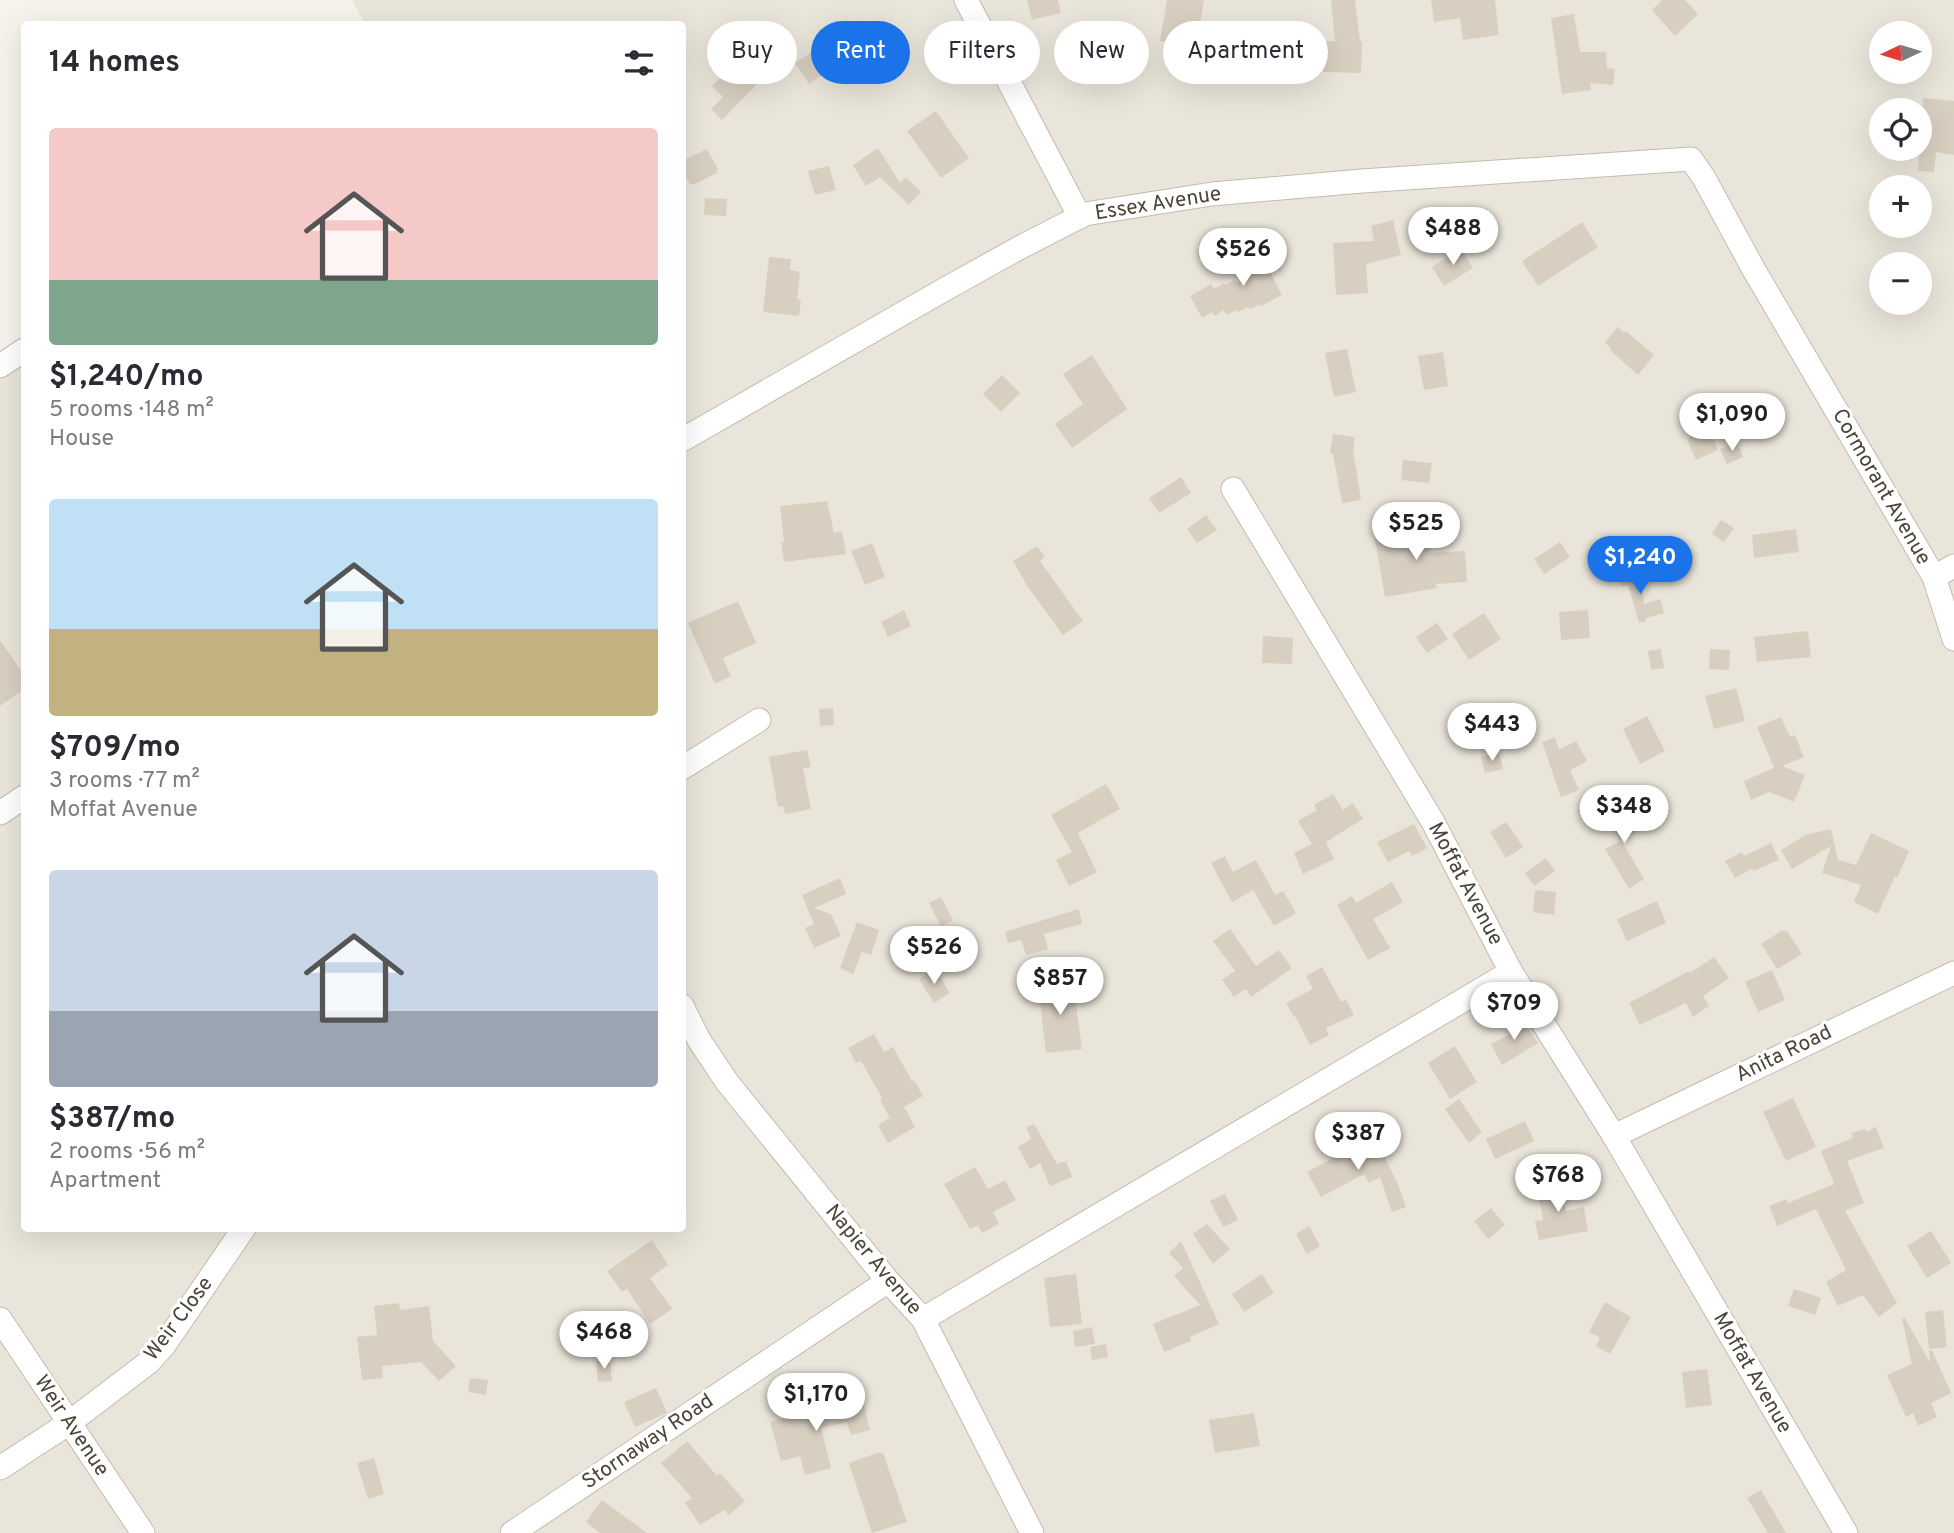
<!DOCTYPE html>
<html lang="en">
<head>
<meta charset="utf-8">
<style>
	:root { --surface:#fff; --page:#f2f2f3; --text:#2b2b33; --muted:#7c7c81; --accent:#1a73e8 }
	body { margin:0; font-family:Overpass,sans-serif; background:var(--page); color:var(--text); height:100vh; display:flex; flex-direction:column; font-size:26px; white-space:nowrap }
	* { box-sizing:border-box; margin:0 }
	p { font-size:23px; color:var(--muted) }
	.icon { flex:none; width:38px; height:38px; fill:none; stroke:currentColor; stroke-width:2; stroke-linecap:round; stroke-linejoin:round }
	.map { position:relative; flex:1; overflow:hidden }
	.drawer { position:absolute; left:21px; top:21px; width:665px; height:1211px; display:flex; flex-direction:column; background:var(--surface); border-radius:7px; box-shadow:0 7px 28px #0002 }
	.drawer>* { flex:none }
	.hud { position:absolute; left:707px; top:21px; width:665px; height:63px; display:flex; gap:14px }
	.needle { width:46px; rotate:266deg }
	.fabs { position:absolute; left:1869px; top:21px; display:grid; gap:14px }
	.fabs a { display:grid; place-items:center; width:63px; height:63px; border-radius:50%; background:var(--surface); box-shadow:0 7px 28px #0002; font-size:35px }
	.price { position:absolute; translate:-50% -60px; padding:0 16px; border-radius:24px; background:#fff; color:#222; font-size:23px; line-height:46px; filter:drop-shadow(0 2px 4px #0008) }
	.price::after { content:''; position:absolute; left:50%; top:42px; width:21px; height:16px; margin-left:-10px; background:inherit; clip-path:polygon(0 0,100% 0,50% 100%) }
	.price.on { background:var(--accent); color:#fff }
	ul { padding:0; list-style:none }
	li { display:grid; align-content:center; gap:14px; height:371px; padding:0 28px }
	li span { display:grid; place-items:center; height:217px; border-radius:7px; color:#555 }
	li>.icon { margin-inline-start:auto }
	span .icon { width:126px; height:126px; fill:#fffc; stroke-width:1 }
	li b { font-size:30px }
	h2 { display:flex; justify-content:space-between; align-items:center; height:84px; padding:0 28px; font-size:30px }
	.chip { padding:0 24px; border-radius:32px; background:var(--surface); box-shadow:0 7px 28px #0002; font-size:24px; line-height:63px }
	.chip.on { background:var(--accent); color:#fff }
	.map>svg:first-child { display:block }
</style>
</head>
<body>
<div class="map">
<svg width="1954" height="1533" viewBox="0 0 1954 1533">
	<rect width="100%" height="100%" fill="#f6f3ec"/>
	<path fill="#eae5da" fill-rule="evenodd" d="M 352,0 L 1954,0 L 1954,1533 L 0,1533 L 0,377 L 24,361 L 24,1228 L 682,1228 L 682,24 L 365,24 ZM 1881,33 L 1920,33 L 1920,72 L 1881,72 ZM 1881,110 L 1920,110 L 1920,149 L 1881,149 ZM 1881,187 L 1920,187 L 1920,226 L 1881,226 ZM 1881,264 L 1920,264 L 1920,303 L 1881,303 Z"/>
	<g fill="#d8cfc1">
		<path d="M 1027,0 L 1058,0 L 1061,13 L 1032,20 Z"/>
		<path d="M 1167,0 L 1204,0 L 1196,47 L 1160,41 Z"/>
		<path d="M 1331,0 L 1355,0 L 1360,41 L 1362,41 L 1361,73 L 1323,72 L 1324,41 L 1335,41 Z"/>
		<path d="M 1431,0 L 1495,0 L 1499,35 L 1463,40 L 1460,18 L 1434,22 Z"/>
		<path d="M 1662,0 L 1685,0 L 1698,14 L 1675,36 L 1652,10 Z"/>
		<path d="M 1574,14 L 1580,52 L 1606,52 L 1607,68 L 1615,69 L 1613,85 L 1590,83 L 1591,90 L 1562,94 L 1551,18 Z"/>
		<path d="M 1093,33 L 1098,51 L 1126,40 L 1134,60 L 1110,69 L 1108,63 L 1074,72 L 1066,40 Z"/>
		<path d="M 747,51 L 769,72 L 722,120 L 711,109 L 723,97 L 712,86 Z"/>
		<path d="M 812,52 L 826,72 L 809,84 L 795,63 Z"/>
		<path d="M 1923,98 L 1954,101 L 1954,155 L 1936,152 L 1934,172 L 1918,171 Z"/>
		<path d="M 936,111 L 969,158 L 941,178 L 907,131 Z"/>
		<path d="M 878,148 L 900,183 L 906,177 L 921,192 L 909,205 L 880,177 L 866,186 L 853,165 Z"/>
		<path d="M 707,149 L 717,167 L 717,173 L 695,184 L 690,184 L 682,170 L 682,161 Z"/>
		<path d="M 829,166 L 836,190 L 815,195 L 808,171 Z"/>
		<path d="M 705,198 L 727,199 L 726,216 L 704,215 Z"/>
		<path d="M 1393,220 L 1401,255 L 1366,264 L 1368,293 L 1336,295 L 1333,243 L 1374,241 L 1371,226 Z"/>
		<path d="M 1582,222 L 1598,247 L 1538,286 L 1522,261 Z"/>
		<path d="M 1278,240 L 1281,269 L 1269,270 L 1282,295 L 1261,306 L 1260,304 L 1250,309 L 1248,307 L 1238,312 L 1237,310 L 1227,315 L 1224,310 L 1214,316 L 1212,312 L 1202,318 L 1190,296 L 1211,284 L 1214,289 L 1224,283 L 1225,285 L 1235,280 L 1237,283 L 1264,269 L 1261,241 Z"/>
		<path d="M 1461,248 L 1473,268 L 1444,286 L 1432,267 Z"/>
		<path d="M 769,257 L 791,259 L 790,270 L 800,272 L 797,299 L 801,300 L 799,316 L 763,312 Z"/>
		<path d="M 1618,327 L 1624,333 L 1626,331 L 1654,355 L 1638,375 L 1610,350 L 1611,348 L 1605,342 Z"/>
		<path d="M 1347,349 L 1356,392 L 1334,397 L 1325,353 Z"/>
		<path d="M 1443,352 L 1448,386 L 1424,390 L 1418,356 Z"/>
		<path d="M 1092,355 L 1127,409 L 1072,448 L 1055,424 L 1083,404 L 1063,374 Z"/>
		<path d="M 1002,375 L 1020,393 L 1001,412 L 983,394 Z"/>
		<path d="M 1703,406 L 1708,422 L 1707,423 L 1718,450 L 1696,460 L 1687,439 L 1690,438 L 1681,413 Z"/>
		<path d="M 1333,434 L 1355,437 L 1353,451 L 1361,500 L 1342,503 L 1333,454 L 1330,453 Z"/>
		<path d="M 1737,442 L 1743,457 L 1727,464 L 1720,449 Z"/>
		<path d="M 1403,460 L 1432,463 L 1429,483 L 1401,480 Z"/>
		<path d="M 1181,477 L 1191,493 L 1159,513 L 1149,498 Z"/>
		<path d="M 827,501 L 834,533 L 842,531 L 846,554 L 784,562 L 781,542 L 784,542 L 780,506 Z"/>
		<path d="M 1206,515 L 1217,530 L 1197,543 L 1187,529 Z"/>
		<path d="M 1721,520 L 1734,528 L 1724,542 L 1712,534 Z"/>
		<path d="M 1426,524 L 1431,553 L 1465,551 L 1467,582 L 1436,584 L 1437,588 L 1385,597 L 1374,534 Z"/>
		<path d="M 1796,529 L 1799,552 L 1754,558 L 1752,535 Z"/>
		<path d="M 1560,542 L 1570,557 L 1544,574 L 1534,559 Z"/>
		<path d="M 872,543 L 885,577 L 865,585 L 851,551 Z"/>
		<path d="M 1037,546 L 1045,557 L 1040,561 L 1083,621 L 1063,635 L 1028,587 L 1013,561 Z"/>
		<path d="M 1641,569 L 1644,604 L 1660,599 L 1664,613 L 1646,618 L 1646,621 L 1639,623 L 1628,585 L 1622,586 L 1620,571 Z"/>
		<path d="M 738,601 L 756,643 L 723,658 L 731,676 L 715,684 L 688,623 Z"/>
		<path d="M 904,610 L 911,626 L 888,637 L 881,622 Z"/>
		<path d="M 1588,610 L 1590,638 L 1561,640 L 1559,612 Z"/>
		<path d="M 1484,613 L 1501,639 L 1469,660 L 1452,634 Z"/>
		<path d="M 1437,623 L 1448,639 L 1427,653 L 1416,637 Z"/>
		<path d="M 1808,631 L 1811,657 L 1757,662 L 1754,637 Z"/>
		<path d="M 1263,636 L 1293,638 L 1292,664 L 1262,663 Z"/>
		<path d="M 0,640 L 24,675 L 24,689 L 0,706 Z"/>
		<path d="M 1661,649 L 1664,668 L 1651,670 L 1648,651 Z"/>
		<path d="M 1710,649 L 1730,650 L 1729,670 L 1709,669 Z"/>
		<path d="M 1736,688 L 1745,721 L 1714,729 L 1705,696 Z"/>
		<path d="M 833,708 L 834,725 L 820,726 L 819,709 Z"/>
		<path d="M 1647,716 L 1665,751 L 1640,764 L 1623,729 Z"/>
		<path d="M 1781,717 L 1790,737 L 1795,735 L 1804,757 L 1782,766 L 1805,775 L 1794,802 L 1769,792 L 1751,800 L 1744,781 L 1774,768 L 1757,727 Z"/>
		<path d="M 1555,737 L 1559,750 L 1576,741 L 1587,761 L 1570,770 L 1579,790 L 1561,797 L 1542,742 Z"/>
		<path d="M 807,750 L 811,767 L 803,768 L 811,809 L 785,814 L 783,806 L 778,807 L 769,757 Z"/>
		<path d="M 1499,753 L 1503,769 L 1485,773 L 1481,757 Z"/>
		<path d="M 1106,784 L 1120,809 L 1078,833 L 1097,872 L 1069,886 L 1056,860 L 1072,852 L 1051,815 Z"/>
		<path d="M 1333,794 L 1343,810 L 1353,803 L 1363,819 L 1326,842 L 1334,859 L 1303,874 L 1294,853 L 1312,844 L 1298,821 L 1317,810 L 1314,805 Z"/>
		<path d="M 1617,803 L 1624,816 L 1633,811 L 1642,829 L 1621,840 L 1644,879 L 1629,889 L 1605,849 L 1620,841 L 1604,810 Z"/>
		<path d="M 1506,822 L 1523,847 L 1506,858 L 1490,832 Z"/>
		<path d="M 1414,824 L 1427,848 L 1412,856 L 1409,851 L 1388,862 L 1377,842 Z"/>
		<path d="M 1831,829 L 1838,860 L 1856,865 L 1871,833 L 1909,851 L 1897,878 L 1895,876 L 1878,914 L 1854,902 L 1861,885 L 1822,873 L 1831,846 L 1792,869 L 1781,850 L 1806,835 Z"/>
		<path d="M 1771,843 L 1779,860 L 1753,871 L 1753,868 L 1735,878 L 1725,861 L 1742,852 L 1744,856 Z"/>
		<path d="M 1225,856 L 1233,872 L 1256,860 L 1275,895 L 1283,891 L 1296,913 L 1274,926 L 1253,890 L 1232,902 L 1211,863 Z"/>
		<path d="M 1546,858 L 1555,871 L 1534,886 L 1525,873 Z"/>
		<path d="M 840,878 L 846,894 L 814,908 L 831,914 L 841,936 L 814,948 L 805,928 L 814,924 L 802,895 Z"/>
		<path d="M 1392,882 L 1403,902 L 1373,919 L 1390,948 L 1368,960 L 1337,905 L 1352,896 L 1356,903 Z"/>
		<path d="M 1535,890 L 1556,892 L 1554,915 L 1533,912 Z"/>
		<path d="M 941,897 L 953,920 L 941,926 L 929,903 Z"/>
		<path d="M 1657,901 L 1666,923 L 1627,941 L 1617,919 Z"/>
		<path d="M 1079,909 L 1082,924 L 1044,934 L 1048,949 L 1026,955 L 1021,940 L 1008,943 L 1005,932 Z"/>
		<path d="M 857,922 L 879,930 L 871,955 L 862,952 L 853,974 L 840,968 Z"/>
		<path d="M 1230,929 L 1256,966 L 1279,950 L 1292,968 L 1251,997 L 1246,989 L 1234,997 L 1222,980 L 1235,971 L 1213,941 Z"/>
		<path d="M 1781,931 L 1787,931 L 1802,954 L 1777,969 L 1761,944 Z"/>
		<path d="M 1714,957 L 1729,978 L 1703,996 L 1709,1006 L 1693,1017 L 1686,1003 L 1640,1025 L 1629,1003 L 1689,971 L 1690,973 Z"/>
		<path d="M 1322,967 L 1341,1002 L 1346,999 L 1354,1015 L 1326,1028 L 1329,1035 L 1310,1045 L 1295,1016 L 1294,1017 L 1286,1003 L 1313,989 L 1306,976 Z"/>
		<path d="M 935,969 L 950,993 L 934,1003 L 919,979 Z"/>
		<path d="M 1772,970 L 1785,1000 L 1758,1012 L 1745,982 Z"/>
		<path d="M 1073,981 L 1082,1049 L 1046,1053 L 1038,985 Z"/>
		<path d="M 1520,1017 L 1538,1043 L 1502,1065 L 1491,1044 L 1510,1034 L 1506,1027 Z"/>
		<path d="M 874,1034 L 884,1052 L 893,1047 L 912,1081 L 914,1080 L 923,1096 L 904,1107 L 915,1127 L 888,1143 L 878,1125 L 890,1118 L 880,1100 L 882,1098 L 861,1061 L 856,1063 L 848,1048 Z"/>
		<path d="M 1455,1046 L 1477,1082 L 1450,1099 L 1428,1063 Z"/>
		<path d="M 1793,1098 L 1816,1147 L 1786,1161 L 1763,1112 Z"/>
		<path d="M 1459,1099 L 1482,1132 L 1469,1143 L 1445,1109 Z"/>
		<path d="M 1525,1121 L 1534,1141 L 1495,1159 L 1486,1139 Z"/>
		<path d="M 1034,1124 L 1057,1164 L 1066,1161 L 1072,1177 L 1050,1186 L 1040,1163 L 1030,1169 L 1018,1147 L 1031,1139 L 1026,1127 Z"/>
		<path d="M 1876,1127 L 1884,1148 L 1847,1161 L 1864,1203 L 1845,1211 L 1897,1303 L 1879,1317 L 1863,1295 L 1838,1306 L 1826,1282 L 1846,1270 L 1816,1209 L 1777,1226 L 1769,1206 L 1787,1199 L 1788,1203 L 1834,1184 L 1821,1151 L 1853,1138 L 1851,1133 L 1865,1129 L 1866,1132 Z"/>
		<path d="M 1374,1136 L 1397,1182 L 1406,1207 L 1392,1212 L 1380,1177 L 1369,1183 L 1364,1174 L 1321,1197 L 1307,1172 Z"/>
		<path d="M 975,1167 L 988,1189 L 1005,1180 L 1016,1200 L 993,1212 L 999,1224 L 982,1233 L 978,1225 L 970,1229 L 944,1184 Z"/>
		<path d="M 1560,1181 L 1566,1211 L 1584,1207 L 1588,1231 L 1539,1240 L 1535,1221 L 1543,1220 L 1537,1186 Z"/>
		<path d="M 1225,1194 L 1238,1220 L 1223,1227 L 1210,1201 Z"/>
		<path d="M 1491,1208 L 1505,1225 L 1488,1239 L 1474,1221 Z"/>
		<path d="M 1207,1224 L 1230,1249 L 1213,1264 L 1193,1234 Z"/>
		<path d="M 1309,1226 L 1320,1246 L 1307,1254 L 1296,1234 Z"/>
		<path d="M 1931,1231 L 1951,1263 L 1927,1278 L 1907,1246 Z"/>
		<path d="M 652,1240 L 668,1265 L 650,1278 L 672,1309 L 650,1324 L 627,1289 L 622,1292 L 607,1271 Z"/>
		<path d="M 1181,1241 L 1219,1324 L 1190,1337 L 1191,1341 L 1164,1352 L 1153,1324 L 1200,1305 L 1174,1276 L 1183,1268 L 1169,1253 Z"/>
		<path d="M 1076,1274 L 1082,1324 L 1050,1327 L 1044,1278 Z"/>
		<path d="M 1262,1274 L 1274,1293 L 1244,1312 L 1232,1294 Z"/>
		<path d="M 1794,1289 L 1821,1298 L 1815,1315 L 1788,1306 Z"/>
		<path d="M 1605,1302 L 1631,1317 L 1610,1354 L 1596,1346 L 1600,1338 L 1589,1332 Z"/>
		<path d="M 399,1303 L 400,1310 L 429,1306 L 433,1341 L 456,1366 L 439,1381 L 421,1362 L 382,1366 L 383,1378 L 362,1380 L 357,1337 L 377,1335 L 374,1306 Z"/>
		<path d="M 1943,1310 L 1947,1347 L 1929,1349 L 1925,1312 Z"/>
		<path d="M 1905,1318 L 1930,1363 L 1929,1351 L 1932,1350 L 1951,1393 L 1931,1403 L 1937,1417 L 1918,1426 L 1913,1413 L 1906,1417 L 1887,1375 L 1912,1364 L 1902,1319 Z"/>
		<path d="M 1092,1327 L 1095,1344 L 1075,1347 L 1073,1331 Z"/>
		<path d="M 1106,1344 L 1108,1357 L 1092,1360 L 1090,1347 Z"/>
		<path d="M 610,1360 L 612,1381 L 598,1382 L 596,1361 Z"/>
		<path d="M 1707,1369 L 1712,1405 L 1686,1408 L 1682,1372 Z"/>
		<path d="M 470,1378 L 488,1380 L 486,1395 L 468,1392 Z"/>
		<path d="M 656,1388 L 667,1413 L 635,1427 L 624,1402 Z"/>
		<path d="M 862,1398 L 870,1430 L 851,1435 L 847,1422 L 821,1428 L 831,1468 L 805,1475 L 800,1456 L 781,1461 L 770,1422 Z"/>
		<path d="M 1254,1413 L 1260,1446 L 1215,1453 L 1209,1420 Z"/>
		<path d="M 687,1441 L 717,1476 L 720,1473 L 745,1501 L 729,1515 L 724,1510 L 700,1525 L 685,1503 L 692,1498 L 661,1463 Z"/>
		<path d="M 877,1453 L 883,1453 L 907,1522 L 872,1533 L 849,1463 Z"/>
		<path d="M 374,1458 L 384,1494 L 368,1499 L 357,1463 Z"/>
		<path d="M 1761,1490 L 1786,1533 L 1768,1533 L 1747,1498 Z"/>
		<path d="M 602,1500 L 647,1533 L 600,1533 L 586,1522 Z"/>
	</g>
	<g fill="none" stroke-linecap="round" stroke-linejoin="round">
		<defs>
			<g id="minor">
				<path d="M 966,0 L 1080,217"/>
				<path d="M 0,366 L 24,350"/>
				<path d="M 682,440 L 947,288 L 1019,248 L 1085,214 L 1212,194 L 1362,181 L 1691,159 L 1704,178 L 1754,270 L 1934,577 L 1954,639"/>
				<path d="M 1233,489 L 1433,822 L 1511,972 L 1614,1136 L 1846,1533"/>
				<path d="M 1934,577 L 1954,566"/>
				<path d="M 682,768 L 759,720"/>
				<path d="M 0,813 L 24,797"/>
				<path d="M 682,1006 L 699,1040 L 727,1082 L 888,1281 L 923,1319 L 1032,1533"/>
				<path d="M 1614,1136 L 1954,973"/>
				<path d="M 0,1319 L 143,1533"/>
				<path d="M 923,1319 L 1511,972"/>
				<path d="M 0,1468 L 69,1423 L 149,1362 L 165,1344 L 244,1228"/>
				<path d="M 512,1533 L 888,1281"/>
			</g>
		</defs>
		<use href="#minor" stroke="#c2bbae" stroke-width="25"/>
		<use href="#minor" stroke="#fff" stroke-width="23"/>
	</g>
	<g text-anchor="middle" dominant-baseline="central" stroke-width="6" stroke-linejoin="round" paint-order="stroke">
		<g font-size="21" fill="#4b4439" stroke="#fff">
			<text transform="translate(1158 204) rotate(-9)">Essex Avenue</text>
			<text transform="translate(1881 487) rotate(60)">Cormorant Avenue</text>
			<text transform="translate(1465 884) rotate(62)">Moffat Avenue</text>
			<text transform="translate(1784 1054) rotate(-26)">Anita Road</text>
			<text transform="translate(873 1260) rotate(50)">Napier Avenue</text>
			<text transform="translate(179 1319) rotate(-53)">Weir Close</text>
			<text transform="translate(1752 1373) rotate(60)">Moffat Avenue</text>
			<text transform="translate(71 1426) rotate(56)">Weir Avenue</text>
			<text transform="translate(648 1442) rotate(-34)">Stornaway Road</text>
		</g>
	</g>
</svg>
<div class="fabs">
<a><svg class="needle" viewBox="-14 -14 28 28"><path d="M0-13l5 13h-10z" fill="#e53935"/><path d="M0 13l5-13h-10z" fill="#7c7c81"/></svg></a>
<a><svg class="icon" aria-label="locate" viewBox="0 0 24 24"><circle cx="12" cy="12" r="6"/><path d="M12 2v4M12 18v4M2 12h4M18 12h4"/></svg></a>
<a>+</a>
<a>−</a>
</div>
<b class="price" style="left:1453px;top:267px">$488</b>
<b class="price" style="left:1243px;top:288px">$526</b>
<b class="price" style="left:1732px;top:453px">$1,090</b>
<b class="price" style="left:1416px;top:562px">$525</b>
<b class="price on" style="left:1640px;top:596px">$1,240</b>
<b class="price" style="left:1492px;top:763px">$443</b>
<b class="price" style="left:1624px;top:845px">$348</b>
<b class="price" style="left:934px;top:986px">$526</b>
<b class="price" style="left:1060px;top:1017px">$857</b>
<b class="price" style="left:1514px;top:1042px">$709</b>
<b class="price" style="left:1358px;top:1172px">$387</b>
<b class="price" style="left:1558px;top:1214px">$768</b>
<b class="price" style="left:604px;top:1371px">$468</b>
<b class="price" style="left:816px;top:1433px">$1,170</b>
<div class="hud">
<a class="chip">Buy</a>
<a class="chip on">Rent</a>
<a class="chip">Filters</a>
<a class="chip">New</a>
<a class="chip">Apartment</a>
</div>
<section class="drawer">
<h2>14 homes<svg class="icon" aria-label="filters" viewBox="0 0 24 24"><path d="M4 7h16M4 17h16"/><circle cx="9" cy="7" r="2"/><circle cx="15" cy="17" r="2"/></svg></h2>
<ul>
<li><span style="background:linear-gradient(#f6c9c9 70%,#7fa58c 0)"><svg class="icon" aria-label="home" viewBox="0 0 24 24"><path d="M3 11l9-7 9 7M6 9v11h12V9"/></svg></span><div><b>$1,240/mo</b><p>5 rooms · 148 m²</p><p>House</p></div></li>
<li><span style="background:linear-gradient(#bfe0f5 60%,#c2b280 0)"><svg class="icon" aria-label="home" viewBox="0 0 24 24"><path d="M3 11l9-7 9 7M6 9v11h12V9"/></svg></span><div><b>$709/mo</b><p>3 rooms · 77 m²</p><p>Moffat Avenue</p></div></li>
<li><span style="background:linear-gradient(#c9d6e8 65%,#9aa5b1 0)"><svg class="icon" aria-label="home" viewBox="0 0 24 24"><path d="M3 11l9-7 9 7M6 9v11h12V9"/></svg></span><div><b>$387/mo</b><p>2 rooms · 56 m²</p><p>Apartment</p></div></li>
</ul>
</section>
</div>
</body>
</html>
